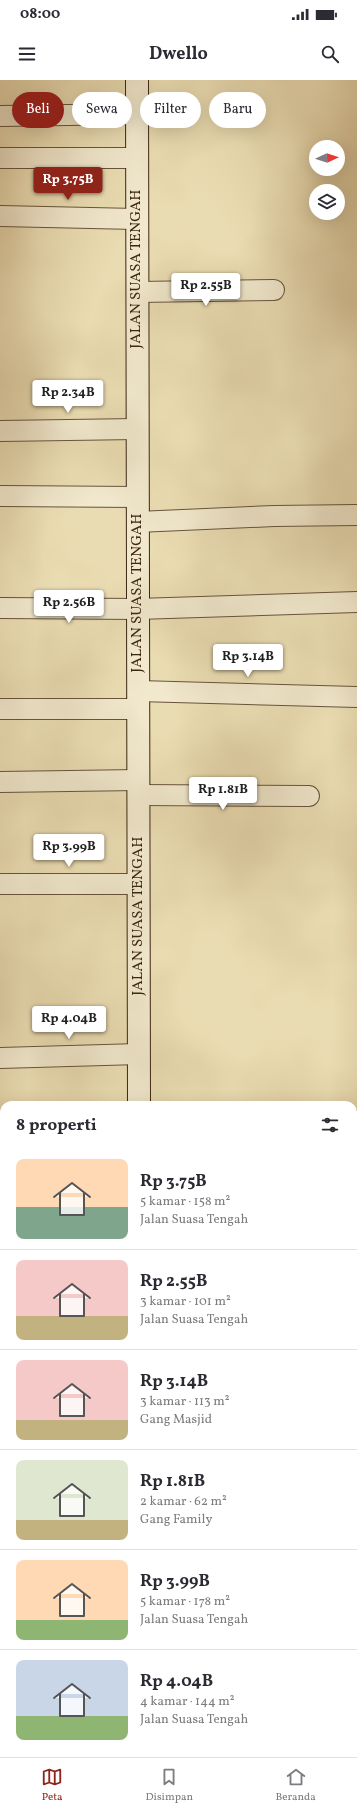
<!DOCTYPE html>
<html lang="id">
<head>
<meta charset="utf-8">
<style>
	:root { --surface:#fff; --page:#f2f2f3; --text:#2b2b33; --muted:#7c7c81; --line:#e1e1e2; --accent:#8f2418 }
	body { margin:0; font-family:Vollkorn,serif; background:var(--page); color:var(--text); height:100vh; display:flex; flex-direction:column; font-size:15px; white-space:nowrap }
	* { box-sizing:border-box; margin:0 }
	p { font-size:13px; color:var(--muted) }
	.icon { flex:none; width:22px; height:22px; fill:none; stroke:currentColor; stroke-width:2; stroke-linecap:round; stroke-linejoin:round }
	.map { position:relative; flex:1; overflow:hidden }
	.panel { position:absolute; left:0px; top:1021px; width:357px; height:656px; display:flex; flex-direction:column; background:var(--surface); border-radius:12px 12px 0 0; box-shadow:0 4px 16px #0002 }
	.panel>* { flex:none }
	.top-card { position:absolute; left:12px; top:12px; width:333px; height:36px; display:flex; gap:8px }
	.needle { width:26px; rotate:87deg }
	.controls { position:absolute; left:309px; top:60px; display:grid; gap:8px }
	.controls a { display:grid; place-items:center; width:36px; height:36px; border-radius:50%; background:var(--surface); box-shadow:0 4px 16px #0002; font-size:20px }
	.price { position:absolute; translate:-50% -34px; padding:0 9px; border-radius:4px; background:#fff; color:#222; font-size:13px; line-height:26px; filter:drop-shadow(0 1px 2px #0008) }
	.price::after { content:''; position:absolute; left:50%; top:24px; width:12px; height:9px; margin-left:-6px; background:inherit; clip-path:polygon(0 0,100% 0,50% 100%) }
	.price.selected { background:var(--accent); color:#fff }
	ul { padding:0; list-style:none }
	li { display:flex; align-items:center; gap:12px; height:100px; padding:0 16px }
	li+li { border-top:1px solid var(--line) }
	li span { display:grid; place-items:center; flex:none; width:112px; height:80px; border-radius:8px; color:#555 }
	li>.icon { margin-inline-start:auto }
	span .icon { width:48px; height:48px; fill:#fffc; stroke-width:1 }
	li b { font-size:17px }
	h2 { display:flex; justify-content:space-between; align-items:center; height:48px; padding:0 16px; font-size:17px }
	.pill { padding:0 14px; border-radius:18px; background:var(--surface); box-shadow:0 4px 16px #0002; font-size:14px; line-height:36px }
	.pill.selected { background:var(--accent); color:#fff }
	.status { display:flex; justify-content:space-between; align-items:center; height:28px; padding:0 20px; background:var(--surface); direction:ltr }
	.status svg { height:11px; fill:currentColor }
	header { display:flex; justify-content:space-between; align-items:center; height:52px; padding:0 16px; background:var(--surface); font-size:18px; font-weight:700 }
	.tabs { display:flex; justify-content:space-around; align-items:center; height:56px; border-top:1px solid var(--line); background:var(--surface); font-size:11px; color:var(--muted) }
	.tabs a { display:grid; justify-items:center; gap:2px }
	.tabs .selected { color:var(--accent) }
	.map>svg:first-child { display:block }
</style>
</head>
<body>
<div class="status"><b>08:00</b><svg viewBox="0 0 49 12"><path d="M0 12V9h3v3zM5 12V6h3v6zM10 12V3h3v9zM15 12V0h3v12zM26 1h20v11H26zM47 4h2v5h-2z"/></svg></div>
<header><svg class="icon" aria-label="menu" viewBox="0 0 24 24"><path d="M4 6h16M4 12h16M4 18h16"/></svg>Dwello<svg class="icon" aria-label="search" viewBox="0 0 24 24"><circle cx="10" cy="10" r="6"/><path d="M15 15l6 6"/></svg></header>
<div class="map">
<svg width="357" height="1677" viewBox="0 0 357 1677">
	<rect width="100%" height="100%" fill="#eadcb2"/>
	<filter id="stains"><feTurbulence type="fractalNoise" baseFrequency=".005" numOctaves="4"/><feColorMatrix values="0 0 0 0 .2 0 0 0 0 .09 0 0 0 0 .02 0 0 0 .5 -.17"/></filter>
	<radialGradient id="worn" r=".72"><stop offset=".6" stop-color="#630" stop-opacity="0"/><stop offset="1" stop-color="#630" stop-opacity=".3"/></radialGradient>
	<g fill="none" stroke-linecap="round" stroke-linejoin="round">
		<defs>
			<g id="street">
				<path d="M 0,36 L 136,34"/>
				<path d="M 0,78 L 136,78"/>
				<path d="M 0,136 L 136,139"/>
				<path d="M 137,212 L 274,210"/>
				<path d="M 0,351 L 137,349"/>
				<path d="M 0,416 L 137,417"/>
				<path d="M 137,442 L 274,436 L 357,435"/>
				<path d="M 0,528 L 137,529 L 357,522"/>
				<path d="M 138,611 L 357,617"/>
				<path d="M 0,629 L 138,629"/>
				<path d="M 0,702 L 138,700"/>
				<path d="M 138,715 L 309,716"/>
				<path d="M 0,804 L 138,804"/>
				<path d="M 0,978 L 139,974"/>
				<path d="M 353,1041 L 357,1041"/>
				<path d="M 0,1052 L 4,1052"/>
				<path d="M 0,1141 L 4,1140"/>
				<path d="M 0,1323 L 4,1323"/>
				<path d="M 353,1342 L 357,1342"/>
				<path d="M 0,1442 L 4,1441"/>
				<path d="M 0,1535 L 4,1535"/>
				<path d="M 0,1606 L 4,1606"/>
				<path d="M 0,1674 L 146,1675"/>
			</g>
			<g id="secondary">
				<path d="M 137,0 L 139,1025"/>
				<path d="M 146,1673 L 146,1677"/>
			</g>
		</defs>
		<use href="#street" stroke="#67543c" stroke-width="22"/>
		<use href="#secondary" stroke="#3b2714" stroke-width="24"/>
		<use href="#street" stroke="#f1e8cd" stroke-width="20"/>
		<use href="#secondary" stroke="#f1e8cd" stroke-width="22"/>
	</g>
	<g text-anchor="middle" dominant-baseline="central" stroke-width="3.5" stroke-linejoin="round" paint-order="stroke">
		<g font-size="15" fill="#3b2714" stroke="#f1e8cd">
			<text transform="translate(136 189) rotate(-90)">JALAN SUASA TENGAH</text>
			<text transform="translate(137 513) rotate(-90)">JALAN SUASA TENGAH</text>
			<text transform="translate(138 836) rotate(-90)">JALAN SUASA TENGAH</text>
		</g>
	</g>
	<rect width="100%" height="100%" filter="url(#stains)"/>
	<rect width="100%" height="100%" fill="url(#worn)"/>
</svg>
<div class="controls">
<a><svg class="needle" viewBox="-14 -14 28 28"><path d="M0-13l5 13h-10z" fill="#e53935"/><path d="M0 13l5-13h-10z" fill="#7c7c81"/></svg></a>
<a><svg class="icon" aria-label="layers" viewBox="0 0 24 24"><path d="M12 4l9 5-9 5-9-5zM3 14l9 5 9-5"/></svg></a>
</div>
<b class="price selected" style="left:68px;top:121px">Rp 3.75B</b>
<b class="price" style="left:206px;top:227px">Rp 2.55B</b>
<b class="price" style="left:68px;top:334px">Rp 2.34B</b>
<b class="price" style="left:69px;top:544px">Rp 2.56B</b>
<b class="price" style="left:248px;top:598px">Rp 3.14B</b>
<b class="price" style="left:223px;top:731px">Rp 1.81B</b>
<b class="price" style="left:69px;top:788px">Rp 3.99B</b>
<b class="price" style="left:69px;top:960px">Rp 4.04B</b>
<div class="top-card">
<a class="pill selected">Beli</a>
<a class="pill">Sewa</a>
<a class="pill">Filter</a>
<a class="pill">Baru</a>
</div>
<section class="panel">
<h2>8 properti<svg class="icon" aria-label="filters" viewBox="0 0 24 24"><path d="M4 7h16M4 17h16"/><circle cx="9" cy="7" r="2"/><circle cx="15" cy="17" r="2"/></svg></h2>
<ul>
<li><span style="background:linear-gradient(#ffd9b3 60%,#7fa58c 0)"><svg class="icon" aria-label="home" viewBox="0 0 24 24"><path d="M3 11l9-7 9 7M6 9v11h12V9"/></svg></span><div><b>Rp 3.75B</b><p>5 kamar · 158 m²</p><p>Jalan Suasa Tengah</p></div></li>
<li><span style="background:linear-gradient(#f6c9c9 70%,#c2b280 0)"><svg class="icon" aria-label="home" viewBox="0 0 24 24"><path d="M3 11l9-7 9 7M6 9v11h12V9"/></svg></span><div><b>Rp 2.55B</b><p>3 kamar · 101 m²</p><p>Jalan Suasa Tengah</p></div></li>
<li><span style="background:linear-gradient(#f6c9c9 75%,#c2b280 0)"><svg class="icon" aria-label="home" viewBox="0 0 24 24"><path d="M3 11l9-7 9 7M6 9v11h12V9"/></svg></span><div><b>Rp 3.14B</b><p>3 kamar · 113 m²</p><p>Gang Masjid</p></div></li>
<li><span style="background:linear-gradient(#dfe7d0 75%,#c2b280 0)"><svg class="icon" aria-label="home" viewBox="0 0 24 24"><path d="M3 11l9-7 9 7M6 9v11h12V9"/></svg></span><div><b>Rp 1.81B</b><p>2 kamar · 62 m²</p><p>Gang Family</p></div></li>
<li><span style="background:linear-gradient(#ffd9b3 75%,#8fb573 0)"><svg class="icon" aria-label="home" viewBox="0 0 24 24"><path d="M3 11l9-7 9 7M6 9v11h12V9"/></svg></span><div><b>Rp 3.99B</b><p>5 kamar · 178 m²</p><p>Jalan Suasa Tengah</p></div></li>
<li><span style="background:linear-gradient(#c9d6e8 70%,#8fb573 0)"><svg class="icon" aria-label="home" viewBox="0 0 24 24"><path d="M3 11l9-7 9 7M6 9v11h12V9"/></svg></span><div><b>Rp 4.04B</b><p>4 kamar · 144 m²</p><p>Jalan Suasa Tengah</p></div></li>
</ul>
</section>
</div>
<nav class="tabs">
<a class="selected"><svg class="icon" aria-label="map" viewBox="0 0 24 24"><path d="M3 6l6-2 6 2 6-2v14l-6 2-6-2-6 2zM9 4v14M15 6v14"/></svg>Peta</a>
<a><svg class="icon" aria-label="saved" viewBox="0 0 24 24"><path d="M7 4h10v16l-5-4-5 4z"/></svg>Disimpan</a>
<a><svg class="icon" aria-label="home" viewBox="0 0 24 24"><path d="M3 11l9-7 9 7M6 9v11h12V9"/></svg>Beranda</a>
</nav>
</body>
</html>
